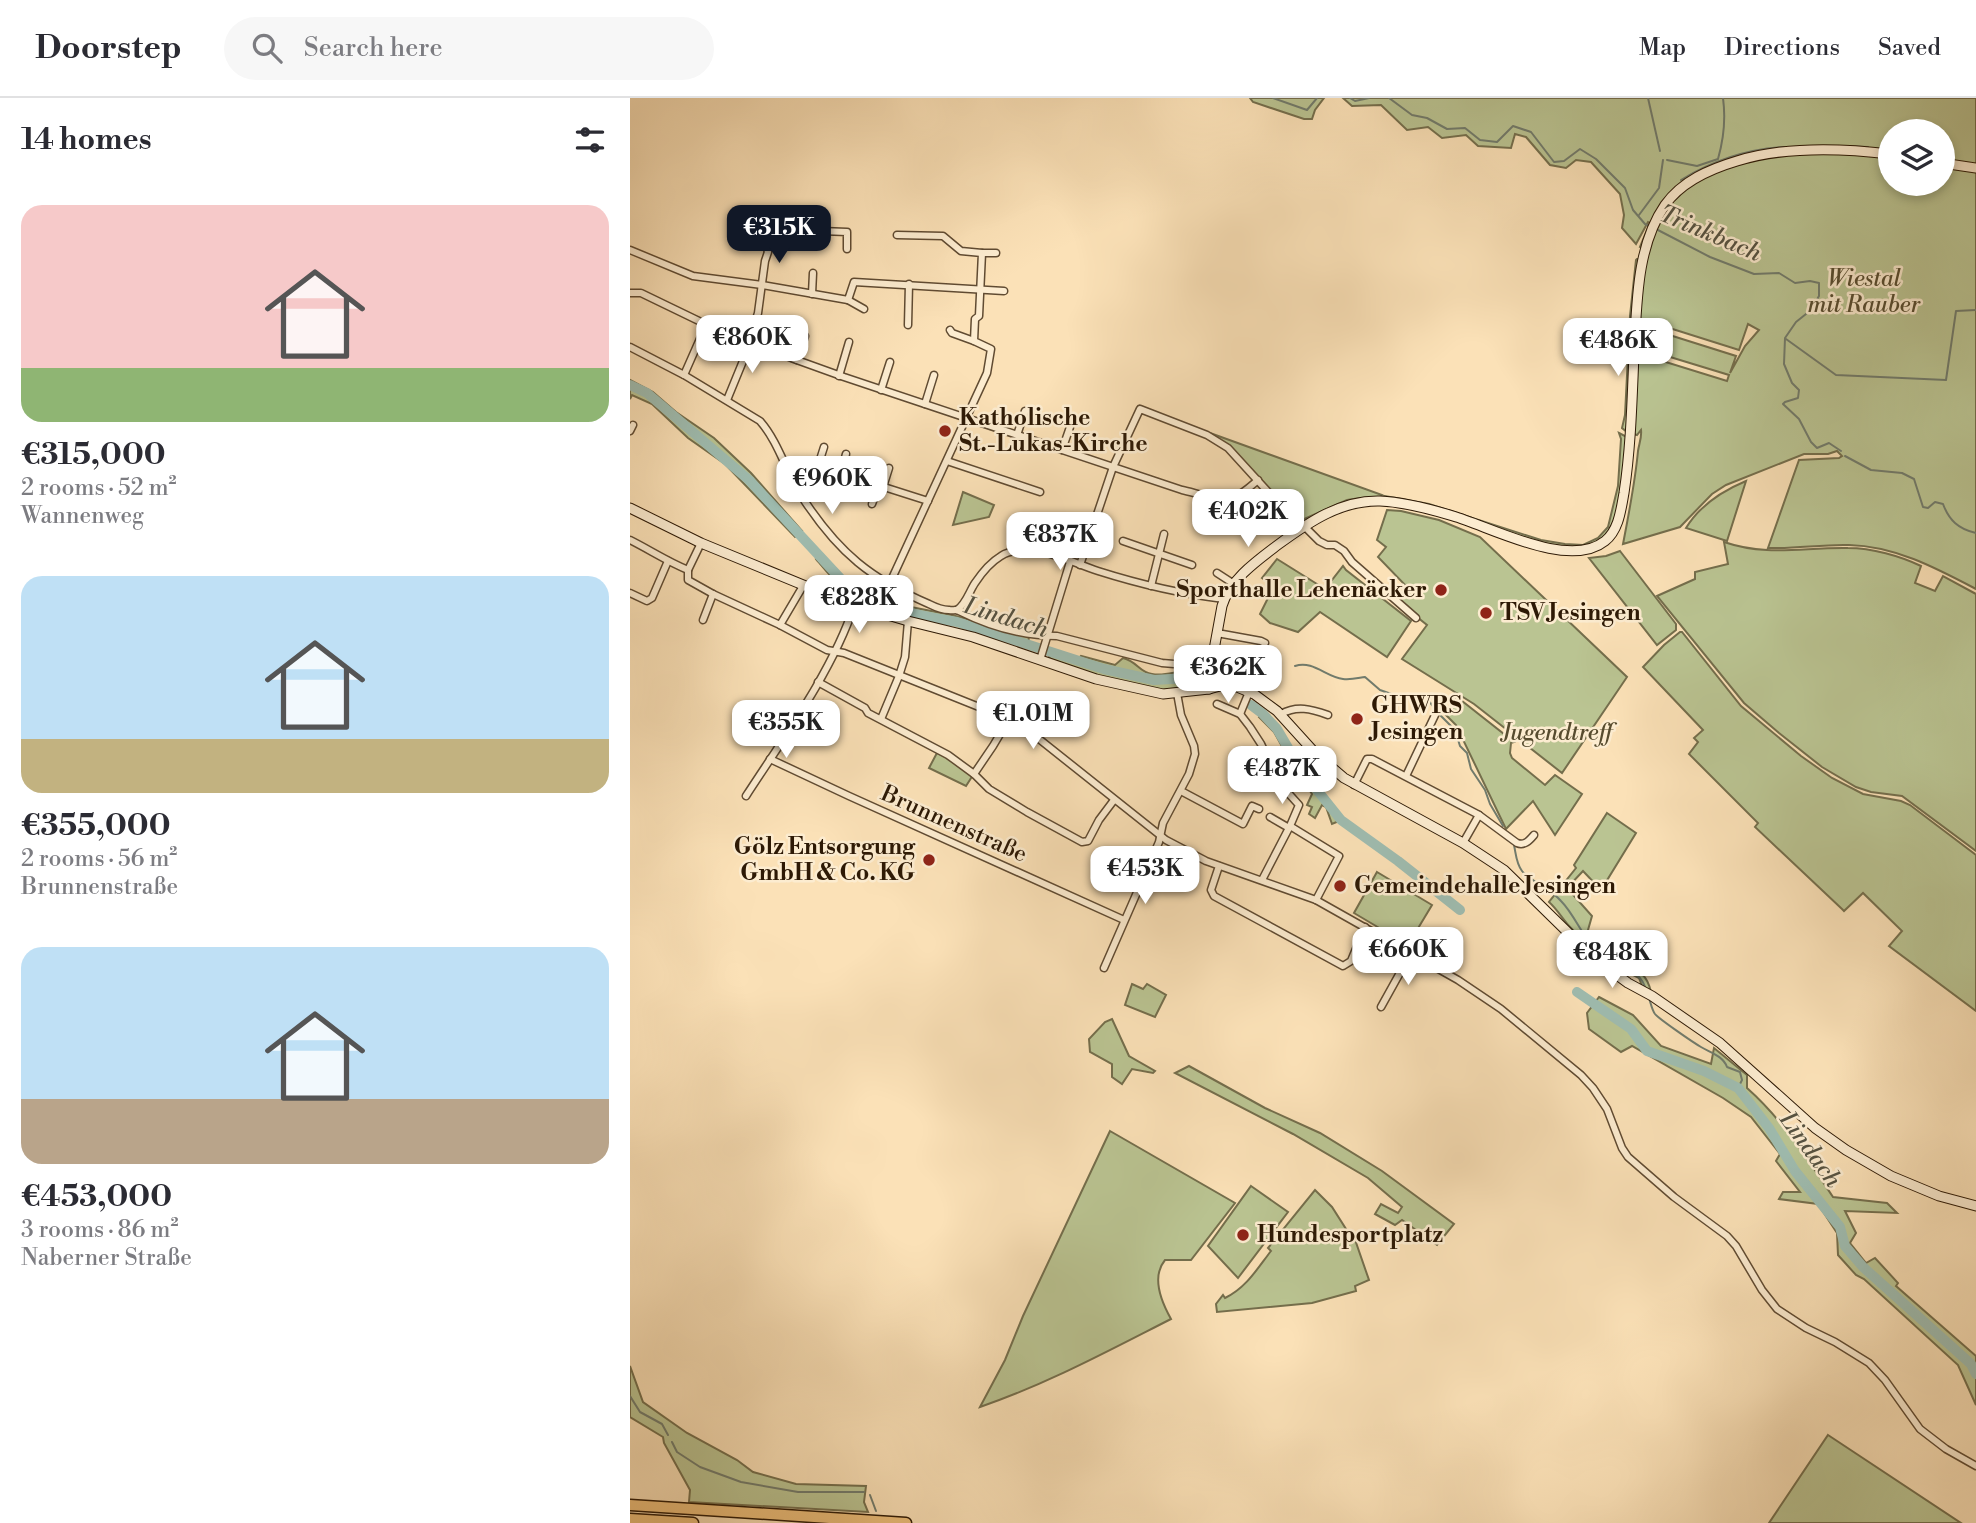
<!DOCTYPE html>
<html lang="en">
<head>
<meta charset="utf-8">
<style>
	:root { --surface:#fff; --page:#f7f7f7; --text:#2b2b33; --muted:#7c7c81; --line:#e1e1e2; --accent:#111827 }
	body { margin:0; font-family:"Libre Bodoni",serif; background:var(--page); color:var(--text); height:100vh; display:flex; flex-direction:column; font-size:26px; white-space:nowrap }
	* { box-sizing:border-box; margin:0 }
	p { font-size:23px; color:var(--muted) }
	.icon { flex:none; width:38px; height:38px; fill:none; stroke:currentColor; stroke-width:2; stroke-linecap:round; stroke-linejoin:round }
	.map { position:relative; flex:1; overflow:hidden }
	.side { display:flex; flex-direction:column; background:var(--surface); width:630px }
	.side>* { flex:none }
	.buttons { position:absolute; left:1248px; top:21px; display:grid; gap:14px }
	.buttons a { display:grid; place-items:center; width:77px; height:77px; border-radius:50%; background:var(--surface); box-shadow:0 4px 10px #0003; font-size:35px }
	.price { position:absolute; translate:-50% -60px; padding:0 16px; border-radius:14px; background:#fff; color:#222; font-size:23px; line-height:46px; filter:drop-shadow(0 2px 4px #0008) }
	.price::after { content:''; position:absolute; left:50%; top:42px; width:21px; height:16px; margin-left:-10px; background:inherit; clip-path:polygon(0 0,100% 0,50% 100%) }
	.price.selected { background:var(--accent); color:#fff }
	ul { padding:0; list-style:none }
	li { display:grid; align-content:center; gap:14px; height:371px; padding:0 21px }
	li span { display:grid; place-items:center; height:217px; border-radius:21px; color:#555 }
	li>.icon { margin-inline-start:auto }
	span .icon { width:126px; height:126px; fill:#fffc; stroke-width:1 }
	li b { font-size:30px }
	h2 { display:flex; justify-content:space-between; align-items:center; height:84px; padding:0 21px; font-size:30px }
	header { display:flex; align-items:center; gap:42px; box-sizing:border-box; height:98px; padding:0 35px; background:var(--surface); border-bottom:2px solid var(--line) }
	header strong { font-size:33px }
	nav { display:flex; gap:38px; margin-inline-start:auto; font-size:24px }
	.search { width:490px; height:63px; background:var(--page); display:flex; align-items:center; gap:18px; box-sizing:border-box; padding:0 24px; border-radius:38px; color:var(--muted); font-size:26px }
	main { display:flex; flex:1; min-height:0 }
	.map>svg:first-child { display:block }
</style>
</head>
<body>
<header>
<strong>Doorstep</strong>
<div class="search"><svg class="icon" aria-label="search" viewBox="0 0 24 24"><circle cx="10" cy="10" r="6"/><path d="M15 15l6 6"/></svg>Search here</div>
<nav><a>Map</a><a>Directions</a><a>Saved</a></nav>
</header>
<main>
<section class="side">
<h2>14 homes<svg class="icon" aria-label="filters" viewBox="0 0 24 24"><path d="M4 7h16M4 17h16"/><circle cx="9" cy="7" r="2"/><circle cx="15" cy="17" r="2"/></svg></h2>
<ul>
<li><span style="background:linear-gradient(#f6c9c9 75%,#8fb573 0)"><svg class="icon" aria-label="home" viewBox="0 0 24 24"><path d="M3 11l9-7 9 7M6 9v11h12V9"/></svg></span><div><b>€315,000</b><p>2 rooms · 52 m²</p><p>Wannenweg</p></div></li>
<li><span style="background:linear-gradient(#bfe0f5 75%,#c2b280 0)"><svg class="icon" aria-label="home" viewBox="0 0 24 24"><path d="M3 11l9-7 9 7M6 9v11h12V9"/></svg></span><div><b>€355,000</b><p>2 rooms · 56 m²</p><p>Brunnenstraße</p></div></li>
<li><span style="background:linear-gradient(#bfe0f5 70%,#b9a48a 0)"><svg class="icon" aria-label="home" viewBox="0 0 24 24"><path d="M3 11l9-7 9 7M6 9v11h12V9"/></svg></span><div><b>€453,000</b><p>3 rooms · 86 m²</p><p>Naberner Straße</p></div></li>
</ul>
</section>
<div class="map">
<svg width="1346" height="1425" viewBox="0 0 1346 1425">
	<rect width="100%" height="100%" fill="#fbe1b7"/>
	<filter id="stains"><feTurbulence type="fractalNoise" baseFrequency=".00286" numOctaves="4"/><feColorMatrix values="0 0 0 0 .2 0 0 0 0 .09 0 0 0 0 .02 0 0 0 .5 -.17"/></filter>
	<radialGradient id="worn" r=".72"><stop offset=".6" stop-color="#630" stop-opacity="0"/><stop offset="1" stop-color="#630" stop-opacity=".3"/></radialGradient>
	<g fill="#bac492" stroke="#746e4c" stroke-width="2" fill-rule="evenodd">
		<path d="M 620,0 L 694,0 L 685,12 L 682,21 L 674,21 L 623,4 Z"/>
		<path d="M 713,0 L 1346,0 L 1346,491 C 1306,470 1265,448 1219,447 C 1193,446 1165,451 1138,450 L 1169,362 L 1209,360 L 1212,358 L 1207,353 L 1198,356 L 1174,356 L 1096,387 L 1082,396 L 1050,429 L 993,446 C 999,415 1005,385 1008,353 C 1009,346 1012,339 1011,332 L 1007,337 L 997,334 L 992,330 L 995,317 L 1000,218 L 1006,162 L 1007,161 L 1010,161 L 1013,150 L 1010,149 L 1020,125 L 1018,124 L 1006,146 L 992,130 L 994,117 L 990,96 L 961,64 L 946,62 L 936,70 L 920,67 L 896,39 L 885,36 L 881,50 L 848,48 L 836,37 L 812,40 L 798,29 L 777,32 L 751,7 L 722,8 ZM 1260,33 L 1312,33 L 1312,86 L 1260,86 ZM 1014,222 L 1109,252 L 1118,226 L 1129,232 L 1115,248 L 1100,275 L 1106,258 L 1014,229 ZM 1013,251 L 1014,251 L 1099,277 L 1097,283 L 1013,257 Z"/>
		<path d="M 0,282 L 23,294 L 46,314 L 84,340 L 121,375 L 172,433 L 165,439 L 95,366 L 58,340 L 22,306 L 2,297 L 0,301 Z"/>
		<path d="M 580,335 L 752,397 L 750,400 L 730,400 L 717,402 L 672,422 L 656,409 L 609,358 Z"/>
		<path d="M 989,335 L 997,339 L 994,377 L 985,422 L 977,437 L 963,447 L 945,450 L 915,446 L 753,401 L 754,398 L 799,406 L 911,442 L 935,446 L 953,447 L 968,440 L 978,429 L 988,388 L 991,341 Z"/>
		<path d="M 1116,383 L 1097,443 L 1056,430 C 1070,407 1092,393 1116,383 Z"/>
		<path d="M 333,394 L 364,407 L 359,419 L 323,427 Z"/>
		<path d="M 757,412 L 771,413 L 809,422 L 850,439 L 997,579 L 932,675 L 844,606 L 772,561 L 797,527 L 767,503 L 778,490 L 748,459 L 756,449 L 747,442 Z"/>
		<path d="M 1094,444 C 1138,459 1173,449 1218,450 C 1242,450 1270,458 1291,468 L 1285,485 L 1305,493 L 1313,478 L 1346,496 L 1346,753 L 1272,698 L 1241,694 L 1226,689 L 1192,669 L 1149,635 L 1114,605 L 1027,498 L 1065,481 L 1065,474 L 1098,466 Z"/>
		<path d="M 990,453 L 1046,526 L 1046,532 L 1027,547 L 959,460 L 976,458 Z"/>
		<path d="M 192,456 L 222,488 L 228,486 L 246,499 L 241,504 C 217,500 201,479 186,461 Z"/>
		<path d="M 647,461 L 695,491 L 713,468 L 716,472 L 781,523 L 757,559 L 690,514 L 668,534 L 640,525 L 630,516 L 644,488 L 632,480 Z"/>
		<path d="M 255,504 L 322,517 L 399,538 L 398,546 L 321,521 L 319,526 L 259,511 Z"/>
		<path d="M 1050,534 L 1052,534 L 1111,608 L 1171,658 L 1202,680 L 1233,696 L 1271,703 L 1280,707 L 1346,757 L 1346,913 L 1259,848 L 1272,833 L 1233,795 L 1214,813 L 1212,811 L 1125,729 L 1128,725 L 1059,656 L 1068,644 L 1064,640 L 1073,632 L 1013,569 L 1034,547 Z"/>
		<path d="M 418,555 L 445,565 L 451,558 L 485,567 L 493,560 C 508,564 509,574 522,576 C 535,579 548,572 561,573 L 560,589 C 553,590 545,591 538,592 C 503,593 453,573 420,561 Z"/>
		<path d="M 827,599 L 884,644 L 881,645 L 880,655 L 882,660 L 915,687 L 925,677 L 952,696 L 925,737 L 903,703 L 876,731 L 826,627 L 816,617 Z"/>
		<path d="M 631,615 L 646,632 L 670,673 L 709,723 L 702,726 L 696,709 L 692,707 L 685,720 L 679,716 L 682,709 L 677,707 L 682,696 L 663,668 L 644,634 L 629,619 Z"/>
		<path d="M 308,653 L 343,677 L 336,688 L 299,670 Z"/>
		<path d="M 977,715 L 1006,735 L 971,792 L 953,773 L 937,790 L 962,818 L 958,832 C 964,839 968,849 975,855 C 996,872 1015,866 1021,894 L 1012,888 L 1009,880 C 979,865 963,855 941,830 C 933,822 928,812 919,804 L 946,770 L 944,767 Z"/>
		<path d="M 747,774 L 802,807 L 778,847 L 724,815 Z"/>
		<path d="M 502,886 L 513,891 L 517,886 L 536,897 L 525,919 L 495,907 Z"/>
		<path d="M 969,899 L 1003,917 L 1031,948 L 1081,966 L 1084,950 L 1117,977 L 1117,990 C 1152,1021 1177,1060 1203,1099 L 1257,1105 L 1267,1115 L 1215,1113 L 1226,1135 L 1220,1145 L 1236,1165 L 1245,1160 L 1268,1185 L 1266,1188 L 1346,1258 L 1346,1307 L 1328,1267 L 1234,1181 L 1226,1177 L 1208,1157 L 1207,1135 L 1188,1106 L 1149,1101 L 1153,1094 L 1170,1094 L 1146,1063 L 1150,1056 L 1121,1019 L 1093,1000 L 1002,948 L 991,954 L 959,931 L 957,915 Z"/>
		<path d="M 482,921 L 499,958 L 525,973 L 523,975 L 502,971 L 492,986 L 482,979 L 482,966 L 460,954 L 459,941 L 475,924 Z"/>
		<path d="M 559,968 L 635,1010 L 690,1035 L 752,1073 L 824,1126 L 807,1147 L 772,1122 L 765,1127 L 745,1116 L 751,1106 L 768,1115 L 772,1109 L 738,1080 L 663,1036 L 545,975 Z"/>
		<path d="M 480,1033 L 605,1105 L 561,1162 L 535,1162 C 521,1179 532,1205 541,1221 C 478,1253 417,1286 350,1309 L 375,1262 L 393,1218 Z"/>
		<path d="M 621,1088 L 658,1114 L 608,1180 L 578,1148 Z"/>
		<path d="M 685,1092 L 702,1109 L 718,1134 L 722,1133 L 739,1182 L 725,1188 L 726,1193 L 682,1205 L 587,1214 L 586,1206 L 593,1197 L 595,1200 C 616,1190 627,1171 641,1153 L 638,1150 Z"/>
		<path d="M 0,1268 L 13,1304 L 57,1335 L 107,1362 L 123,1374 L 166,1386 L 236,1388 L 234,1404 L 238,1414 L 59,1404 L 60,1392 L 34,1345 L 33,1339 L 0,1319 Z"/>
		<path d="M 1198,1337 L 1331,1425 L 1139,1425 Z"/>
	</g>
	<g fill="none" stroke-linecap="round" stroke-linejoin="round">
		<g stroke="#717b6c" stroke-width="2">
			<path d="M 643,0 L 677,12 L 687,0"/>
			<path d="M 720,0 L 725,3 L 739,0"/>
			<path d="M 759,0 L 782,17 L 797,20 L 817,31 L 835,30 L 850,42 L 867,44 L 883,28 L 901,34 L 924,64 L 934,63 L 950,51 L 966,61 L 995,90 L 1003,112 L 1015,126 L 1021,129"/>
			<path d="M 1018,0 L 1030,53"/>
			<path d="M 1212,48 L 1238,49"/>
			<path d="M 1312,61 L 1322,62"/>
			<path d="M 1037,62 L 1067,68 L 1088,61 C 1094,40 1096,22 1093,0"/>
			<path d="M 1051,82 C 1082,63 1118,51 1154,49"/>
			<path d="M 1009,117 L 1029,90 L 1033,62"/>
			<path d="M 1026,131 L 1080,159 L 1124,176 L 1149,175 L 1165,185 L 1180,183 L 1189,185 L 1189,198 L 1181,212 L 1166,224 L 1155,240 L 1154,266 L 1162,285 L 1169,292 L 1168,300 L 1155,304 L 1153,306 L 1169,321 L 1181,344 L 1187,350 L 1199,345 L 1211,353"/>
			<path d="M 1156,241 L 1206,277 L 1316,282 L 1326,213 L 1346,212"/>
			<path d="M 1215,358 L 1241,372 L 1272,375 L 1284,381 L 1293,409 L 1298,410 L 1305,404 L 1313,406 C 1319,422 1328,431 1346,435"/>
			<path d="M 665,568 C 683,562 696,579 713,581 C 721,582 728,580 735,579 L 750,592 L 767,598 L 774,600 L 787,597 L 794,597 L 811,618 L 825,632 L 830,648 L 837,655 L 841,671 L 855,692 L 860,706 L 873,728"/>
			<path d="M 884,747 C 886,756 886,765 892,773 C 899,782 922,792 931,803 C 946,818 953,842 970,856 C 987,870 1010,869 1016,892"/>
			<path d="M 1019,900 C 1021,906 1022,912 1025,916 C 1029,921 1064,945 1071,949 C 1081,955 1093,958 1097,969 L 1110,974 L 1112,982 L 1108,990"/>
			<path d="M 0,1298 L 10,1314 L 32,1326 L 38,1337"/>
			<path d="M 42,1344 L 47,1354 L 70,1369 L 111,1384 L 168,1394 L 234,1394"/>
			<path d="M 240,1397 L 246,1413"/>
		</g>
		<g stroke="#9fbdb1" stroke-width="10">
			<path d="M 0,287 L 17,295 L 119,382 L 222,493 C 254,511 292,518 327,524 L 474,571 L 524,582 L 559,580 L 571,584"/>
			<path d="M 621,607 L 633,616 L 647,631 L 671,672 L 711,722 L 768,763 L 830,812"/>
			<path d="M 947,894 L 1001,931 L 1017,953 L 1074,973 L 1108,990 L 1139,1030 L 1165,1073 L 1210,1129 L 1215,1148 L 1233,1169 L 1341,1266 L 1346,1276"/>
		</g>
		<defs>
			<g id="street">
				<path d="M 0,152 L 63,178 L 132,187 L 218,202 L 224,184 L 374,193"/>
				<path d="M 352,155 L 366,155"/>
				<path d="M 0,195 L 11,195 L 71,224 L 73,234 L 54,277"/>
				<path d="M 182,196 L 183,175"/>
				<path d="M 218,202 L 234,211"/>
				<path d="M 278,227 L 279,186"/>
				<path d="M 320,232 L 322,235 L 344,243"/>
				<path d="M 120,243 L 164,261 L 214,279 L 552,392 C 567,395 588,404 604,399 C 613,396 621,388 628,382"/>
				<path d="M 0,249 L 54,277 L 130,323 C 150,346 157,378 174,402 C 209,455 241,481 299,506 C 305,509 312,512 319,512 C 325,513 324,511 329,513 C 359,528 394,538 427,538 L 532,565 L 581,569"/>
				<path d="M 167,262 L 175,238"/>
				<path d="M 209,278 L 219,244"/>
				<path d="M 251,292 L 260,264"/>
				<path d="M 97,302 L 113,263 L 128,215 L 135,163 L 138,154 C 135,146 135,137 140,131 L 217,134 L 217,151"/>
				<path d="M 295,306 L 304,277"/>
				<path d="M 0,333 L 3,327"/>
				<path d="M 387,337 L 395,313"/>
				<path d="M 194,349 L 188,368 L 298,403"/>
				<path d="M 432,352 L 440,329"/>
				<path d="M 317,363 L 410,394"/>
				<path d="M 211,375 L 216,356"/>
				<path d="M 253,389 L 259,370"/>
				<path d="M 242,406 L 249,387"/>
				<path d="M 674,428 L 689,443 L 697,447 L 705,447 L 714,453 L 722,464 L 786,520"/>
				<path d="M 0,442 C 20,452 38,464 58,472 L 58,482 L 83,496 L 150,527 L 197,552 L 214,555 L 379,621 L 399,633 L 536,742 L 576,763 L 686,802 L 828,882 L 871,911 L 951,977 L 963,990 L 977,1011 L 992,1050 L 998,1059 L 1044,1099 L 1097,1138 L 1106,1148 L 1132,1192 L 1147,1211 L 1176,1230 L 1205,1244 L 1239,1265 L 1255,1282 L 1290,1331 L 1316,1351 L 1346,1368"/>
				<path d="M 493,443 L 562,467"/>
				<path d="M 408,453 L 408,431"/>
				<path d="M 450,467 L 483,369 L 510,311 L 577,337 L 598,350 L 671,430"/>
				<path d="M 58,472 L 71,445"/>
				<path d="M 587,475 L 604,486"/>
				<path d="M 521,488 L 534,436"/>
				<path d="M 0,495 L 17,503 L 22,500 L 38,463"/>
				<path d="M 327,512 C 336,506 339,494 345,485 C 351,476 361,464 371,458 C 380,452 396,451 407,453 C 428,456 449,467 468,473 C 509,486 551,496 594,501"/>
				<path d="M 246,515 L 357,275 L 361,251 L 344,243 L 345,221 L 349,218 L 352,155 L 331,153 L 313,138 L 267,137"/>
				<path d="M 73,522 L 83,496"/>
				<path d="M 150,527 L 173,488"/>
				<path d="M 587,535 L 631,543 L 635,545"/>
				<path d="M 410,562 L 440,464"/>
				<path d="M 188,584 L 235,610 L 238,615 L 318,657 L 344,676 L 359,691 L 397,714 L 452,744 L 458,743 L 469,722 L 484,702"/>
				<path d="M 587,606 L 610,616 L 620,629 L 631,646 L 650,686 L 669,707 L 660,728 L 709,758 L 686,802"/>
				<path d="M 610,616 L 619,594"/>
				<path d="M 651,616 C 667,607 681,611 698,617"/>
				<path d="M 251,621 L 269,578 L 275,559 L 278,523"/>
				<path d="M 140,661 L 219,698 L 494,822"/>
				<path d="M 344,676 L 363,648 L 379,621"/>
				<path d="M 776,678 L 806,615"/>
				<path d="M 724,687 L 737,661 L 742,661 L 849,717 L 887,745 C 894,748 899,743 904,737"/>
				<path d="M 551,693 L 613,726 L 622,708 L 629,711"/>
				<path d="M 116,698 C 153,641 203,572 224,508"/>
				<path d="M 640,719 L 659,730"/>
				<path d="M 833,745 L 849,717"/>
				<path d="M 589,768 L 581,792 L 584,798 L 713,868 L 721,863 L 735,829"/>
				<path d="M 632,782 L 660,728"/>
				<path d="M 474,870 L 529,744 L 533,725 L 559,676 L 565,656 L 564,648 L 551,617 L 547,595"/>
				<path d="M 751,909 L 781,855"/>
			</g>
			<g id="secondary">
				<path d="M 1312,65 L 1346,70"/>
				<path d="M 0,410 L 71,445 L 217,505 L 278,523 L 343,539 L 466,581 L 533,596 L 579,591 L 594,587 L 607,589 L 624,596 L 647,613 L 686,656 L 714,680 L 833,745 L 874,772 L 964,860 L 998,885 L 1022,898 L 1090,945 L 1185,1030 L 1216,1052 L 1261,1078 L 1309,1098 L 1346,1108"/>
				<path d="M 579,591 L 579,579 L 592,508 C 600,481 628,462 649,446 C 679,424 711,402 750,403 C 774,404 800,411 823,418 C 861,429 939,472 975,443 C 989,432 991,411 994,395 C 1001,349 1002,302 1004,256 C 1007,207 1006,149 1035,107 C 1052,83 1080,71 1107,63 C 1155,48 1210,50 1260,56"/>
			</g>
			<g id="highway">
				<path d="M 0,1407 L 276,1425"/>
				<path d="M 0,1421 L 63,1425"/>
			</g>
		</defs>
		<use href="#street" stroke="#604b32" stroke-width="9"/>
		<use href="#secondary" stroke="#2d1905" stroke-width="11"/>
		<use href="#highway" stroke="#2d1905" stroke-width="13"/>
		<use href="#street" stroke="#fcecd0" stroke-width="6"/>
		<use href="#secondary" stroke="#fcecd0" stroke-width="9"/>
		<use href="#highway" stroke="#eec07c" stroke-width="10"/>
	</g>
	<g fill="#8f2418" stroke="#fcecd0" stroke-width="2.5">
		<circle cx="315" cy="333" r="7"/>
		<circle cx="811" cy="492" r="7"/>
		<circle cx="856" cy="515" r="7"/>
		<circle cx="727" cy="621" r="7"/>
		<circle cx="299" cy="762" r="7"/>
		<circle cx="710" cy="788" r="7"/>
		<circle cx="613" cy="1137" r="7"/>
	</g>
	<g text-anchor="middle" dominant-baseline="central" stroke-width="5" stroke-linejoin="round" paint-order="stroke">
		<g font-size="23" font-style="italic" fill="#574c2f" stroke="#fcecd0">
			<text x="1234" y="181">Wiestal<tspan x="1234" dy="26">mit Rauber</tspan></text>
			<text x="927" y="635">Jugendtreff</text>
		</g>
		<g font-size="23" font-weight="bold" fill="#2d1905" stroke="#fcecd0" text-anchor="start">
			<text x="329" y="320">Katholische<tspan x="329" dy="26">St.-Lukas-Kirche</tspan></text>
			<text x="797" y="492" text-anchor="end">Sporthalle Lehenäcker</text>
			<text x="870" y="515">TSV Jesingen</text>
			<text x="741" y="608">GHWRS<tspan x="741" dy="26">Jesingen</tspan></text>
			<text x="285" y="749" text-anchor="end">Gölz Entsorgung<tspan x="285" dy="26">GmbH &amp; Co. KG</tspan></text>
			<text x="724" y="788">Gemeindehalle Jesingen</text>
			<text x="627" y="1137">Hundesportplatz</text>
		</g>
		<g font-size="23" fill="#2d1905" stroke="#fcecd0">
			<text transform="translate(324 726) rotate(24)">Brunnenstraße</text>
		</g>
		<g font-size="24" font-style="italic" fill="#555241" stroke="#fcecd0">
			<text transform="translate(1080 136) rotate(23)">Trinkbach</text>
			<text transform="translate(376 520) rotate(17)">Lindach</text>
			<text transform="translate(1180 1052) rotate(54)">Lindach</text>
		</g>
	</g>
	<rect width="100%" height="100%" filter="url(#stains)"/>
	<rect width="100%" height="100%" fill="url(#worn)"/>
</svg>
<div class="buttons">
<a><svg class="icon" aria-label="layers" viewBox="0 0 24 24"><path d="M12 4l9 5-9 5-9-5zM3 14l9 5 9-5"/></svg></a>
</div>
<b class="price selected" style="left:149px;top:167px">€315K</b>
<b class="price" style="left:122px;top:277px">€860K</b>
<b class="price" style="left:988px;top:280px">€486K</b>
<b class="price" style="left:202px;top:418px">€960K</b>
<b class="price" style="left:618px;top:451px">€402K</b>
<b class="price" style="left:430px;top:474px">€837K</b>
<b class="price" style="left:229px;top:537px">€828K</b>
<b class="price" style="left:598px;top:607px">€362K</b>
<b class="price" style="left:403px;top:653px">€1.01M</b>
<b class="price" style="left:156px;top:662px">€355K</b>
<b class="price" style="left:652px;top:708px">€487K</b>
<b class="price" style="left:515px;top:808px">€453K</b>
<b class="price" style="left:778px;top:889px">€660K</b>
<b class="price" style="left:982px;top:892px">€848K</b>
</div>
</main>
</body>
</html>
